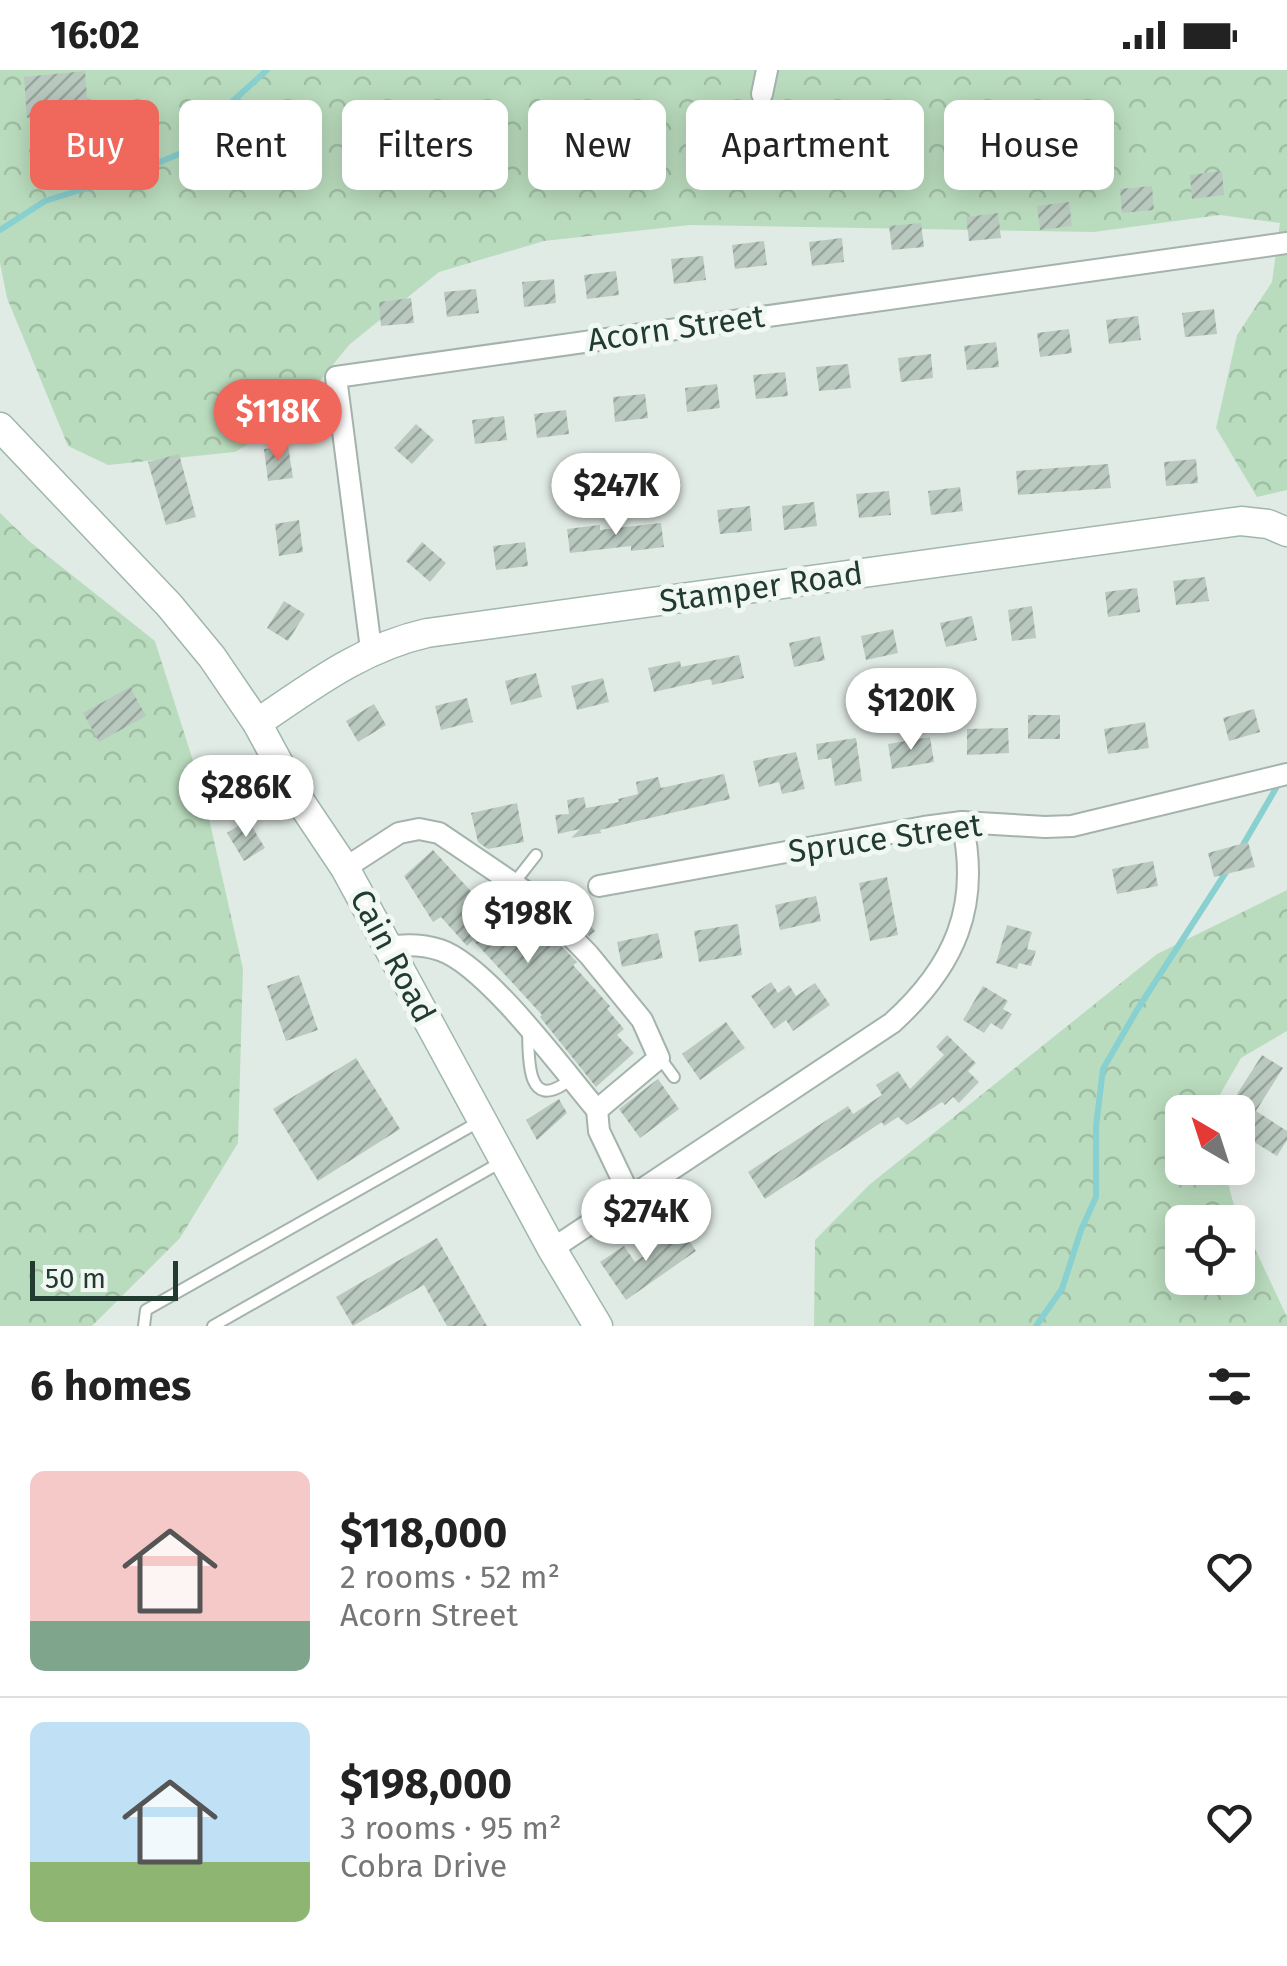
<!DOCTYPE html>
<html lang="en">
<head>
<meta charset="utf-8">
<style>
	:root { --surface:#fff; --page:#f2f2f2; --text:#222; --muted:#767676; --line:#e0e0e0; --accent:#ef685b }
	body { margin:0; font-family:"Fira Sans",sans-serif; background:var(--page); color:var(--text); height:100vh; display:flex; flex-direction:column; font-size:38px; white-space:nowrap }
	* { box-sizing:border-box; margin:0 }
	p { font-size:32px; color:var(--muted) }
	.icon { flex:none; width:55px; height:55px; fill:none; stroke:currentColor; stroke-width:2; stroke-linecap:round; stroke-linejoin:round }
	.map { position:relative; height:1256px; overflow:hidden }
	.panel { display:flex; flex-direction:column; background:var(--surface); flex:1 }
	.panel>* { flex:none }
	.banner { position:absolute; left:30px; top:30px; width:1228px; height:90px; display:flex; gap:20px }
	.needle { width:65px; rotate:321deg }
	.fabs { position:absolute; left:1165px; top:1025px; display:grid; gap:20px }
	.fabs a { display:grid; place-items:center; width:90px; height:90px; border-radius:15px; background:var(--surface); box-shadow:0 5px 25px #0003; font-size:50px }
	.scale { position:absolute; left:30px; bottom:25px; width:148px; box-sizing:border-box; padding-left:10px; border:5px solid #223b30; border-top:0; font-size:28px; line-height:35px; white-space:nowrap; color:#223b30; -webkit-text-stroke:8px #f1f8f3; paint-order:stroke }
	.price { position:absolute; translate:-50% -85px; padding:0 22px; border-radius:35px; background:#fff; color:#222; font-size:32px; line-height:65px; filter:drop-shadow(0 2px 5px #0008) }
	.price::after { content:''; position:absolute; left:50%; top:60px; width:30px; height:22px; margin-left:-15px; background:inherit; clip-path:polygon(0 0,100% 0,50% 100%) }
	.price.current { background:var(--accent); color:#fff }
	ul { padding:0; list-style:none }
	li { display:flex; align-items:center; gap:30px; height:250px; padding:0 30px }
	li+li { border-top:2px solid var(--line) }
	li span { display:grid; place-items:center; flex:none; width:280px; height:200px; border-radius:15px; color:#555 }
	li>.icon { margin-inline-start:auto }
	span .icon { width:120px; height:120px; fill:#fffc; stroke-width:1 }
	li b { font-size:42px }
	h2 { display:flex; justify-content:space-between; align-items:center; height:120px; padding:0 30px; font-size:42px }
	.tag { padding:0 35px; border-radius:15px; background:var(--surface); box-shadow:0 5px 25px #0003; font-size:35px; line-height:90px }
	.tag.current { background:var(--accent); color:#fff }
	.status { display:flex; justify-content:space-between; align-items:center; height:70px; padding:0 50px; background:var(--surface); direction:ltr }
	.status svg { height:28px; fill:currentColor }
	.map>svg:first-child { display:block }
</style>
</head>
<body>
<div class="status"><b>16:02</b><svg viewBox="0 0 49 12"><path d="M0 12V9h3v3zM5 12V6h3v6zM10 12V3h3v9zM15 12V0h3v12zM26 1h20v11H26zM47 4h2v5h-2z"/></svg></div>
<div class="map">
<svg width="1287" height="1256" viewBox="0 0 1287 1256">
	<defs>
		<pattern id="forest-crowns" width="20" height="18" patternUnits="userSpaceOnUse" patternTransform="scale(2.5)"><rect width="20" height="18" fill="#badcbe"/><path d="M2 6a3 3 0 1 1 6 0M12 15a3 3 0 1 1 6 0" fill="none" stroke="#a0bea4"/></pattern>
		<pattern id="building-hatch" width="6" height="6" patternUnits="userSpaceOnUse" patternTransform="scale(2.5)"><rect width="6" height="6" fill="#b9c9c0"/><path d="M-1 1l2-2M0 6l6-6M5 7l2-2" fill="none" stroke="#96a49c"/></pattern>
	</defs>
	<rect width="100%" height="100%" fill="#e1ebe5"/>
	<g fill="url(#forest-crowns)" fill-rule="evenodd">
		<path d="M 0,0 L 1287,0 L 1287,420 L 1257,427 L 1216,358 L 1237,265 L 1272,212 L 1280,153 L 1220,145 L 1094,162 L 690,155 L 544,171 L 439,202 L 349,275 L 289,349 L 235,382 L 108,395 L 68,376 L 7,228 L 0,193 Z"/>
		<path d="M 0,443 L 29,471 L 155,571 L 203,722 L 243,899 L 238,1073 L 180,1168 L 92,1256 L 0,1256 Z"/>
		<path d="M 1287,820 L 1287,961 L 1241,988 L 1210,1042 L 1182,1042 L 1182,1098 L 1224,1098 L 1233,1132 L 1287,1247 L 1287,1256 L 814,1256 L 815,1170 L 869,1115 L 1157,884 ZM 1238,1152 L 1238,1208 L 1182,1208 L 1182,1152 Z"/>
	</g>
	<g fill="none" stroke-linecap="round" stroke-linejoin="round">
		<g stroke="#89d0d0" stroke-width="6">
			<path d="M 0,160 L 45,131 L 137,102 L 188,80 L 212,50 L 267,0"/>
			<path d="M 1240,780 L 1279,713"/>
			<path d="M 1036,1256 L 1062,1219 L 1081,1160 L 1096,1127 L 1096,1056 L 1103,999 L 1137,940 L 1228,799"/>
		</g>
	</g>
	<g fill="url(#building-hatch)">
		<path d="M 85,1 L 88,41 L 27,48 L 24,7 Z"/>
		<path d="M 1222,101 L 1224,125 L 1192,129 L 1190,105 Z"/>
		<path d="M 1152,116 L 1154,140 L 1122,143 L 1120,119 Z"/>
		<path d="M 1069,132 L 1072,156 L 1040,160 L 1037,136 Z"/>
		<path d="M 998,143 L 1001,168 L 969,171 L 966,147 Z"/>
		<path d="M 921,153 L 924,177 L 892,180 L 889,156 Z"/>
		<path d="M 842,168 L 844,192 L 812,196 L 809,172 Z"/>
		<path d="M 764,171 L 767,195 L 735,199 L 732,175 Z"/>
		<path d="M 703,186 L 706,210 L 674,214 L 671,189 Z"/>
		<path d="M 616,201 L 619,225 L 587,229 L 584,205 Z"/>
		<path d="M 554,209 L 556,233 L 524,237 L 522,212 Z"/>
		<path d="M 476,219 L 479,243 L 447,247 L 444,222 Z"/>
		<path d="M 411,228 L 414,253 L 381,256 L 379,232 Z"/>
		<path d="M 1214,239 L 1217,264 L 1185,267 L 1182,243 Z"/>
		<path d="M 1138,246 L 1141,270 L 1109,274 L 1106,250 Z"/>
		<path d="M 1069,259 L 1072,283 L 1040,287 L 1037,263 Z"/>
		<path d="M 996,272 L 999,297 L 967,300 L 964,276 Z"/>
		<path d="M 931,284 L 933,308 L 901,312 L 898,288 Z"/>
		<path d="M 848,294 L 851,318 L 819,321 L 816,297 Z"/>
		<path d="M 785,302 L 788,326 L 756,329 L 753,305 Z"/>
		<path d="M 717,314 L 720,338 L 687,342 L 685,318 Z"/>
		<path d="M 645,324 L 648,348 L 615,352 L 613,327 Z"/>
		<path d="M 566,340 L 569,364 L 537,368 L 534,344 Z"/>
		<path d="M 504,346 L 507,370 L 475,374 L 472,350 Z"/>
		<path d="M 416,354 L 434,370 L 412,394 L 394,378 Z"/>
		<path d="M 288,376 L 293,408 L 268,411 L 264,379 Z"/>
		<path d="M 179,384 L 196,447 L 166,455 L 148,392 Z"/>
		<path d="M 1196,389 L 1198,413 L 1166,416 L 1164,392 Z"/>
		<path d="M 1108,394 L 1111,418 L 1018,425 L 1016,401 Z"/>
		<path d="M 960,417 L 963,441 L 931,445 L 928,421 Z"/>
		<path d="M 889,421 L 891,445 L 859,448 L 856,424 Z"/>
		<path d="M 814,432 L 817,456 L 784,460 L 782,436 Z"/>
		<path d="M 750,436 L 752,461 L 720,464 L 717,440 Z"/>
		<path d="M 299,450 L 303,482 L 279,486 L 275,454 Z"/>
		<path d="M 661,453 L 664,477 L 631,481 L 631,476 L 570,483 L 567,459 L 600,455 L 600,460 Z"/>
		<path d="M 422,472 L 446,493 L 430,512 L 406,491 Z"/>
		<path d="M 525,472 L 528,496 L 496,500 L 493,476 Z"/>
		<path d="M 1205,507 L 1209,531 L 1176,535 L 1173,511 Z"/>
		<path d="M 1137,518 L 1140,542 L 1108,547 L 1105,522 Z"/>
		<path d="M 284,531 L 305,544 L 288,571 L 267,558 Z"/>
		<path d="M 1032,536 L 1036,568 L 1012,571 L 1008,540 Z"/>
		<path d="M 972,546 L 977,570 L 946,577 L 940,553 Z"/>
		<path d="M 893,559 L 898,583 L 866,590 L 861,566 Z"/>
		<path d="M 820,566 L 825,590 L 794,597 L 789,573 Z"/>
		<path d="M 739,585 L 744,608 L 712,615 L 711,609 L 654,622 L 648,598 L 680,591 L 681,597 Z"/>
		<path d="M 536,603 L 542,627 L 511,635 L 505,611 Z"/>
		<path d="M 603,608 L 609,632 L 577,640 L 571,616 Z"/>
		<path d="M 130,617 L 146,646 L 99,672 L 83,643 Z"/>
		<path d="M 467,628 L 473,652 L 441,660 L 435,636 Z"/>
		<path d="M 374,634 L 386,655 L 358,672 L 346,651 Z"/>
		<path d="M 1254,639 L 1260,662 L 1229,671 L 1223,648 Z"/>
		<rect x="1028" y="645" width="32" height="24"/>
		<path d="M 1145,652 L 1149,678 L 1108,684 L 1104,659 Z"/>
		<path d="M 1008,658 L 1009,683 L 967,685 L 967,659 Z"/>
		<path d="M 930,667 L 934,692 L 892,699 L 888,674 Z"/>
		<path d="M 856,668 L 862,711 L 835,716 L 831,688 L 818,690 L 816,674 Z"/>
		<path d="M 796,682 L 805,719 L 782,724 L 779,712 L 759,717 L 753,691 Z"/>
		<path d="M 724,704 L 730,729 L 600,760 L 601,763 L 571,768 L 580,759 L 558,764 L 555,745 L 569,744 L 567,730 L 584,727 L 586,738 L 619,732 L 618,729 L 638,724 L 636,712 L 658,707 L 661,718 Z"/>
		<path d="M 517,733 L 524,772 L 488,779 L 478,772 L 471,743 Z"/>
		<path d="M 248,750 L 265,778 L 244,791 L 227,763 Z"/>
		<path d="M 1248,772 L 1255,797 L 1214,807 L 1208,783 Z"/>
		<path d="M 433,780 L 492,844 L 491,838 L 505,827 L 521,844 L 526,840 L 577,892 L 573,895 L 610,936 L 607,939 L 624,959 L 617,965 L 634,983 L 596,1017 L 540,947 L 542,945 L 473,870 L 467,876 L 441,847 L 433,852 L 404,806 Z"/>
		<path d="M 1153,791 L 1158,816 L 1117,824 L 1112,799 Z"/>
		<path d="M 887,807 L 898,865 L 870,871 L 859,813 Z"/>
		<path d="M 556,813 L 595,861 L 589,866 L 547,822 Z"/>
		<path d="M 816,826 L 821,851 L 780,860 L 775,835 Z"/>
		<path d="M 738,854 L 742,885 L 699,892 L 694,861 Z"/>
		<path d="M 1007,855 L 1032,862 L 1027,879 L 1036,881 L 1031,896 L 1019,893 L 1017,899 L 996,893 Z"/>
		<path d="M 658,863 L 663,888 L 622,897 L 617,872 Z"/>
		<path d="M 299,905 L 318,960 L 286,971 L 267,916 Z"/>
		<path d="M 771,912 L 778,923 L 789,915 L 796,926 L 815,913 L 830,935 L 793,961 L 786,950 L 774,959 L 751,926 Z"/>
		<path d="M 983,916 L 1008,931 L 1003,939 L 1012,944 L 1002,960 L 991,953 L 984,963 L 963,950 Z"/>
		<path d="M 726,952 L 745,978 L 700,1010 L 682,984 Z"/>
		<path d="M 947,965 L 976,993 L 968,1001 L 979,1012 L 959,1033 L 953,1027 L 945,1035 L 942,1032 L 907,1055 L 898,1047 L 884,1056 L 882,1052 L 765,1129 L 748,1102 L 848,1036 L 853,1044 L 882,1025 L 876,1015 L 898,1001 L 910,1019 L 944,985 L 936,977 Z"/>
		<path d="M 1262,985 L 1283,998 L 1256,1041 L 1287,1061 L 1287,1070 L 1277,1086 L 1238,1062 L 1238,1055 L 1246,1041 L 1232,1032 Z"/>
		<path d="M 356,988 L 400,1059 L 318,1111 L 273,1039 Z"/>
		<path d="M 658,1009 L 679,1039 L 640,1068 L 619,1039 Z"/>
		<path d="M 559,1029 L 567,1043 L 537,1070 L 526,1050 Z"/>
		<path d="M 682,1160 L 696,1181 L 626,1230 L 600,1192 L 624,1176 L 635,1192 Z"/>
		<path d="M 437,1168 L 487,1256 L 447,1256 L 424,1215 L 353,1256 L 336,1227 Z"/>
	</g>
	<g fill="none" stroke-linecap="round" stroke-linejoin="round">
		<defs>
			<g id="lane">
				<path d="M 514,813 L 536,785"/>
				<path d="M 528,960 C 529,983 525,1040 564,1014 L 567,1005"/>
				<path d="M 660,988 L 674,1007"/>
				<path d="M 144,1256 L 146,1240 L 482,1050"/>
				<path d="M 213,1256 L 503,1091"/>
			</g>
			<g id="street">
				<path d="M 762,24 L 767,0"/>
				<path d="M 371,579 L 336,307 L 1287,173"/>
				<path d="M 345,798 L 399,763 L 419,759 L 439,763 L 532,826 L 589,885 L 642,950 L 659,988 L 597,1040"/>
				<path d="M 599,816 L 924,757 L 962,752 L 1045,757 L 1072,756 L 1287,704"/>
				<path d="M 387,877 C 406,874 422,874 440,880 C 486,895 563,1000 597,1040 L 599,1061 L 631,1128"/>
				<path d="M 552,1179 L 892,953 C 955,896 981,836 962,752"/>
			</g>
			<g id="secondary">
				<path d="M 0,357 L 169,535 L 212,587 L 257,653 L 296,725 L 345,798 L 552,1179 L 598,1256"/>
				<path d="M 257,653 C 312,616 361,578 427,563 L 1241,451 L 1268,454 L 1287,462"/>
			</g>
		</defs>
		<use href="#lane" stroke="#a4b3ab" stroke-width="14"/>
		<use href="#street" stroke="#a4b3ab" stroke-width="24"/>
		<use href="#secondary" stroke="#a0b7ab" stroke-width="31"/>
		<use href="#lane" stroke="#fff" stroke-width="10"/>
		<use href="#street" stroke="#fff" stroke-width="20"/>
		<use href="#secondary" stroke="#fff" stroke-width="28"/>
	</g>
	<g text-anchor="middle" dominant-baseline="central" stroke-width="10" stroke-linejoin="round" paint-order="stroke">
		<g font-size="32" fill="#223b30" stroke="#f1f8f3">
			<text transform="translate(676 258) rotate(-8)">Acorn Street</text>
			<text transform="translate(761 517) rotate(-8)">Stamper Road</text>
			<text transform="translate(885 768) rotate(-8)">Spruce Street</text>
			<text transform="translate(393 886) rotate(62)">Cain Road</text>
		</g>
	</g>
</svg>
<div class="fabs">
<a><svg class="needle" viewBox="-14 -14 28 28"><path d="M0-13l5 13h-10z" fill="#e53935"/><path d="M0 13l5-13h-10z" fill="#767676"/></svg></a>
<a><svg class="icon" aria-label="locate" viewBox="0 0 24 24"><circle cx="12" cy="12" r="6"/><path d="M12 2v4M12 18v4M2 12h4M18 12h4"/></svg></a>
</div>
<div class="scale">50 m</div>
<b class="price current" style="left:278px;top:394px">$118K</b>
<b class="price" style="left:616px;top:468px">$247K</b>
<b class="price" style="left:911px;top:683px">$120K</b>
<b class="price" style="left:246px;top:770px">$286K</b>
<b class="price" style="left:528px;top:896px">$198K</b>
<b class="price" style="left:646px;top:1194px">$274K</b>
<div class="banner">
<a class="tag current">Buy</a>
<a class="tag">Rent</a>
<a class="tag">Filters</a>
<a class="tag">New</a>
<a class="tag">Apartment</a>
<a class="tag">House</a>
</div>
</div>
<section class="panel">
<h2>6 homes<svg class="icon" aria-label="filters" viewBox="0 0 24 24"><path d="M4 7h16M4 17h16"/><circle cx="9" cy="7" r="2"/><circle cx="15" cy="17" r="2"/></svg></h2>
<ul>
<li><span style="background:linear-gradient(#f6c9c9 75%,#7fa58c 0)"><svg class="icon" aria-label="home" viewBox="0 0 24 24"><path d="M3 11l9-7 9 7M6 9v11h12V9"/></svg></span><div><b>$118,000</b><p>2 rooms · 52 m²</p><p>Acorn Street</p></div><svg class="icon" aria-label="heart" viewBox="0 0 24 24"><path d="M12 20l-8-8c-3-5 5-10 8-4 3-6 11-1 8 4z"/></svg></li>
<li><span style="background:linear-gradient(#bfe0f5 70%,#8fb573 0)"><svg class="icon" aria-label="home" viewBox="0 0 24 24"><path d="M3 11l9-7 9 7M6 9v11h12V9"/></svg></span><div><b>$198,000</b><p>3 rooms · 95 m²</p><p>Cobra Drive</p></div><svg class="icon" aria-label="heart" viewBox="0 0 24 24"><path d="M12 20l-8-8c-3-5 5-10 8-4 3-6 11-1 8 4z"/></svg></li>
</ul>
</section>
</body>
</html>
